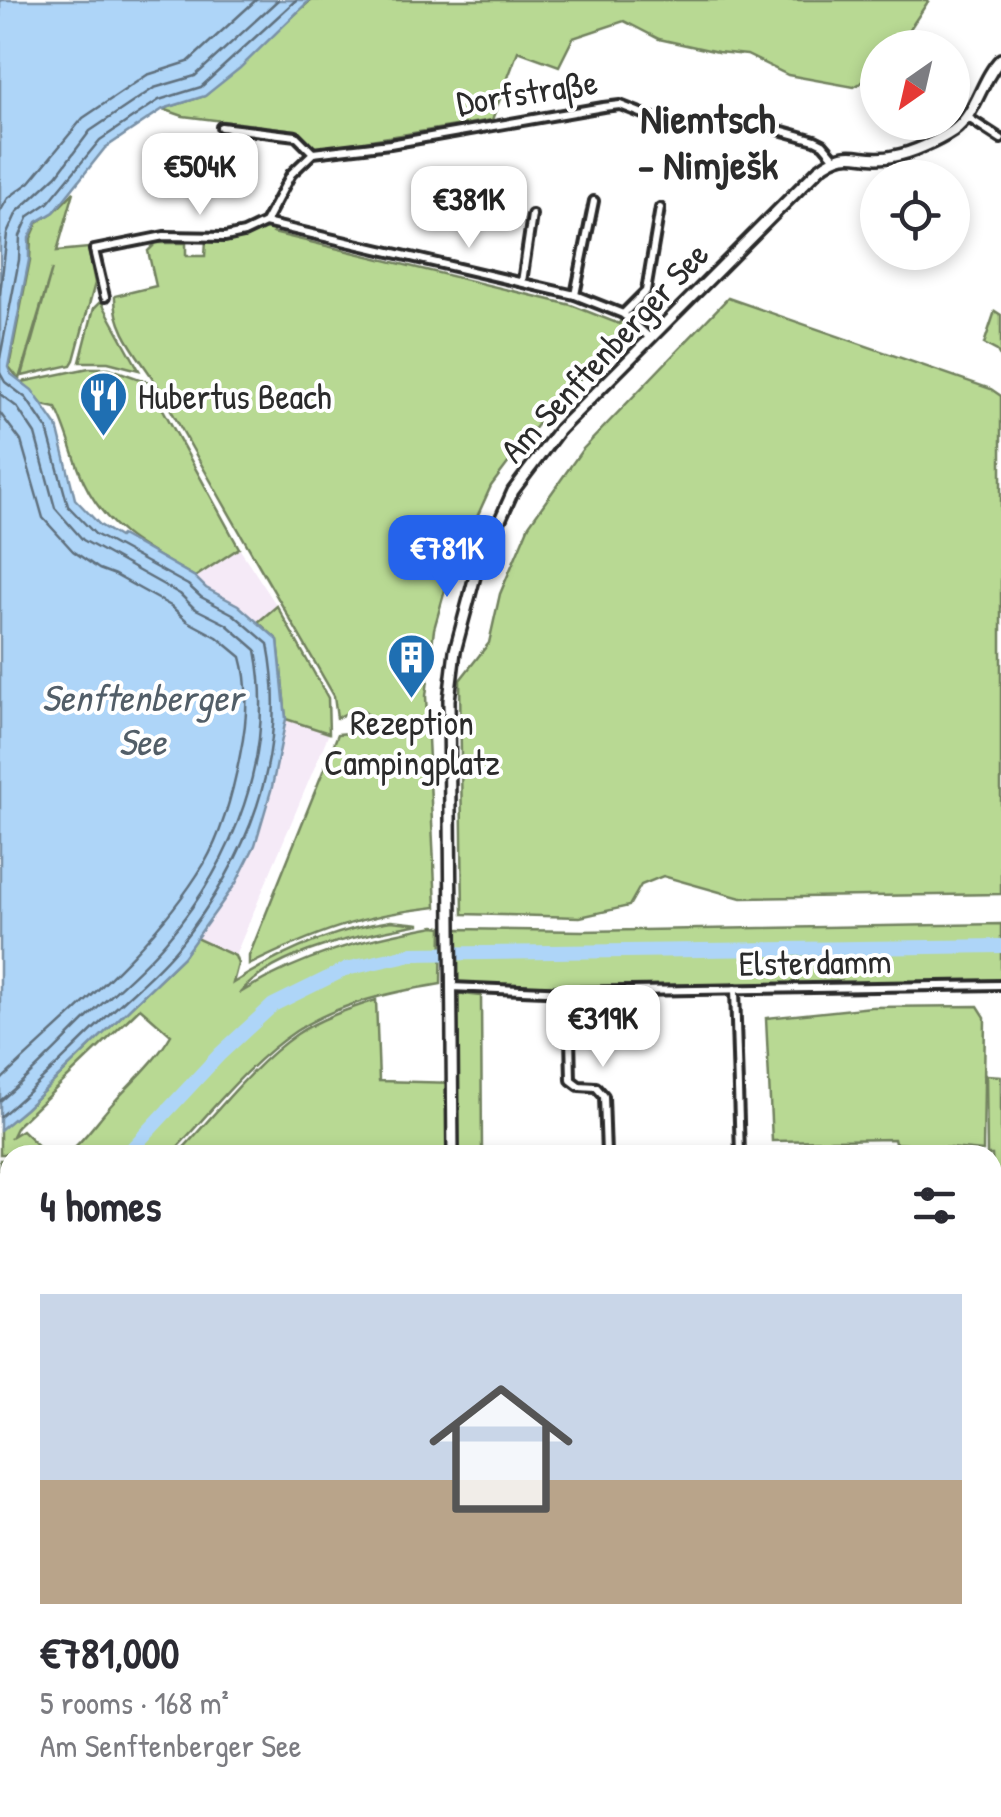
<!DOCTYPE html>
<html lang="en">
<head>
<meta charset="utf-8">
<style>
	:root { --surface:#fff; --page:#f7f7f7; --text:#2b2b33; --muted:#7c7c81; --line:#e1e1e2; --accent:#2563eb }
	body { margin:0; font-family:"Patrick Hand",sans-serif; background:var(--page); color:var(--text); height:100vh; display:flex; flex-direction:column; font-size:38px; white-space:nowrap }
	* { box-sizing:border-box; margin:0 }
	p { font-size:32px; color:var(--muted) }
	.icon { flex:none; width:55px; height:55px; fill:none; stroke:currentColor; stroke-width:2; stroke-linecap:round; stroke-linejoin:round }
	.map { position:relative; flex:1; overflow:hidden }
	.drawer { position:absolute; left:0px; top:1145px; width:1002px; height:672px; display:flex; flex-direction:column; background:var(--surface); border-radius:30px 30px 0 0; box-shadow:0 5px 15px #0003 }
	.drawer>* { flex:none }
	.needle { width:65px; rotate:214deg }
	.controls { position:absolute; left:860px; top:30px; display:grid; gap:20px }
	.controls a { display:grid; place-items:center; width:110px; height:110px; border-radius:50%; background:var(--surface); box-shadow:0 5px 15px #0003; font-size:50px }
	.price { position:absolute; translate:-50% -85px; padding:0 22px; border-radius:20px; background:#fff; color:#222; font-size:32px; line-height:65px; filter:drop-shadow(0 2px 5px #0008) }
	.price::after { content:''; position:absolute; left:50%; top:60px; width:30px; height:22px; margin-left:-15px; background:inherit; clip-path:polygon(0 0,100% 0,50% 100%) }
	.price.selected { background:var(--accent); color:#fff }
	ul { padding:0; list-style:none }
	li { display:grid; align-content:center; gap:20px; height:530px; padding:0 40px }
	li+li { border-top:2px solid var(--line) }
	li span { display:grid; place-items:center; height:310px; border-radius:0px; color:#555 }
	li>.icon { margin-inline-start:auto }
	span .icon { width:180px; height:180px; fill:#fffc; stroke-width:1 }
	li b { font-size:42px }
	h2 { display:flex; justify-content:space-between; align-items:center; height:120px; padding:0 40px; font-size:42px }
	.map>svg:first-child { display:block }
</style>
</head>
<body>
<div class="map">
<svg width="1001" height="1817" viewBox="0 0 1001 1817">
	<rect width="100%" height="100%" fill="#fff"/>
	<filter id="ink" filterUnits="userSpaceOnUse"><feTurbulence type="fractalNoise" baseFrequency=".01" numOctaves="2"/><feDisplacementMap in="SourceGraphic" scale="20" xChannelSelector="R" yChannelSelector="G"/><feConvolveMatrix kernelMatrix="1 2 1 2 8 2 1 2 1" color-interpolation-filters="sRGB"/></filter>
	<g filter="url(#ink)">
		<g fill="#f5eaf7">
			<path d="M 239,548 L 277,606 L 258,622 L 238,605 L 205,588 L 195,577 Z"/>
			<path d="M 286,719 L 329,733 L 235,956 L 196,938 L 236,883 L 272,787 Z"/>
			<path d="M 1001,1646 L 1001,1737 L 993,1738 L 992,1651 Z"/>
			<path d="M 1001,1757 L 1001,1817 L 908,1817 L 913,1808 L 992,1808 L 993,1758 Z"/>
		</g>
		<g fill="#b8d993" stroke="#72825f" stroke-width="2.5">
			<path d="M 311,0 L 929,0 L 898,47 L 878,48 L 877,73 L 854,87 L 788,75 L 747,55 L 718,52 L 659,39 L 624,21 L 573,38 L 559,66 L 518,51 L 492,120 L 316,149 L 296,130 L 183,116 L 163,109 L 205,96 Z"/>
			<path d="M 74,192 L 57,251 L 88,248 L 95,283 L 74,360 L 71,365 L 22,376 L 52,269 L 19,379 L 9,367 L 30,260 L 31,238 L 38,222 L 54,212 Z"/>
			<path d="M 274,223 L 273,233 L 571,305 L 619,324 L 623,314 L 634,323 L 542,418 L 491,486 L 447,583 L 434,629 L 426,696 L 436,907 C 362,915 316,932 249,965 L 249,956 L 338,734 L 376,731 L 377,722 L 358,707 L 337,718 L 334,696 C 276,594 216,493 160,390 C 143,360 114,333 115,296 L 156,286 L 148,251 L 156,243 L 186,243 L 186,256 L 205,256 L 206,240 L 222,241 L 225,237 Z"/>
			<path d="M 728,298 L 991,389 L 1001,396 L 1001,894 L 741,898 L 663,876 L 641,885 L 629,906 L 580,917 L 463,914 L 460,680 L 489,643 L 500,594 L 529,525 L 582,450 Z"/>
			<path d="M 101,301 L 139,370 L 108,362 L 80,362 L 94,308 Z"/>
			<path d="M 995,311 L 1001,315 L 1001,358 L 997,351 L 984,344 Z"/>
			<path d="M 89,368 L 109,368 L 148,382 L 239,548 L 195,577 C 148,550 108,533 84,482 C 73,458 68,431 56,408 L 43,405 L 22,382 Z"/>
			<path d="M 277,606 L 328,698 L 329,733 L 286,719 L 278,640 L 258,622 Z"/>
			<path d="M 391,921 L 420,924 C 366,934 276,950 240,993 C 303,955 363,939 435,926 L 442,927 L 441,984 C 393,992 338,1003 296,1031 C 248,1063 210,1113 170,1155 L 66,1155 C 86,1139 97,1120 114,1102 C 134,1080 156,1061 171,1035 L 140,1008 L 17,1126 L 12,1136 L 22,1130 L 47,1154 L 0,1154 L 0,1129 L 25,1109 L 183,957 L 196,938 L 235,956 L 238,964 L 233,983 C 281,953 335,929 391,921 Z"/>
			<path d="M 1001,924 L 1001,982 L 569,986 L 458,984 L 457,929 L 583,931 Z"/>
			<path d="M 454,993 L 481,996 L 482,1155 L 177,1155 C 215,1115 252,1065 297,1034 C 321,1018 349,1009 376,1000 L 379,1081 L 457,1083 Z"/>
			<path d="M 978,1006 L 985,1017 L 983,1151 L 895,1143 L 894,1139 L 772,1141 L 766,1018 L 872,1007 Z"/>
			<path d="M 986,1075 L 1001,1076 L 1001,1172 L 993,1171 L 992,1155 L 987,1155 Z"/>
			<path d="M 0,1160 L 10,1160 L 10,1229 L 0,1240 Z"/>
			<rect x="993" y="1183" width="8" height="82"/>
			<path d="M 10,1236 L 10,1320 L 0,1328 L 0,1247 Z"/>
			<path d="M 10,1326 L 10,1400 L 0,1401 L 0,1333 Z"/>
			<path d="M 1001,1489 L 1001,1564 L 993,1554 L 992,1492 Z"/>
			<path d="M 10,1503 L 10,1719 L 0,1731 L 0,1505 Z"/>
			<path d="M 0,1746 L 10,1749 L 10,1808 L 21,1808 L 23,1817 L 0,1817 Z"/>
			<path d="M 41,1808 L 241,1808 L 241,1817 L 43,1817 Z"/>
		</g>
		<path fill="#aed5f8" stroke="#7a91a6" stroke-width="2.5" d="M 0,0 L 310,0 L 240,68 L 205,96 L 163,109 L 105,148 L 54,212 L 37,222 L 29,238 L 29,260 L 8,367 L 11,374 L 32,390 L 57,426 L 75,499 L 100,525 L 119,537 L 121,535 L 195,577 L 206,588 L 238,605 L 278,640 L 286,719 L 272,787 L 255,845 L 236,883 L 183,957 L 25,1109 L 0,1130 Z"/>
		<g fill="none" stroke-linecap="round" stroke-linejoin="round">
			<g stroke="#5f6f7d" stroke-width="2.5">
				<path d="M 0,212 L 8,198 L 30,182 L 83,118 L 147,75 L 188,62 L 256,0"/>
				<path d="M 0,294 L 7,234 L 17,212 L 57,175 L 90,131 L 154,88 L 195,76 L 278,0"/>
				<path d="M 0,358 L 19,260 L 20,236 L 29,216 L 48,203 L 100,140 L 159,100 L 201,87 L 296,0"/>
				<path d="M 0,373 L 5,382 L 26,398 L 47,429 L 68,506 L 95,534 L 188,585 L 201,597 L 233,614 L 268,644 C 290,757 247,861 177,948 C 155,975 125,998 100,1023 C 67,1054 36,1088 0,1117"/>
				<path d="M 0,394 L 17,407 L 35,434 L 55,508 L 83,540 L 180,594 L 194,608 L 226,624 L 256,650 C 276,755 234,861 166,941 C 144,968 115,991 89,1016 C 60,1044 32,1075 0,1101"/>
				<path d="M 0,413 L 21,441 L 43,518 L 73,551 L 99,569 L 115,575 L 171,606 L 187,621 L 217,637 L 241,657 C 250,689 247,722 240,755 C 233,792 223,831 204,864 C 155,946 69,1015 0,1081"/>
			</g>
			<g stroke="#7a91a6" stroke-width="2.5">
				<path d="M 992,1280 L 1001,1280"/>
				<path d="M 7,1734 L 10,1730"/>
			</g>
			<g stroke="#aed5f8" stroke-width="14">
				<path d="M 126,1155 L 220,1054 L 273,1005 L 346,969 L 412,954 L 1001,946"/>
				<path d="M 0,1288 L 10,1279"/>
			</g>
			<path stroke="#525e68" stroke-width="2.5" stroke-dasharray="12 10" stroke-linecap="butt" d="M 0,393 L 1,392"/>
			<defs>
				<g id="street">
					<path d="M 967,117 L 1001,139"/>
					<path d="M 221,127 L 296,136 L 313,153"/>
					<path d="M 265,223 L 575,295 L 623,314 L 650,338"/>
					<path d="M 522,282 L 532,215"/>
					<path d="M 575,295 L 594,201"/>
					<path d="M 105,297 L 94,250 L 164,236 L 225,237 L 244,233 L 265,223 L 291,174 L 313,153 L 390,144 L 603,107 L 620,105 L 666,123 L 761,125 L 815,140 L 823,144 L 834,157"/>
					<path d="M 623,314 L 646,291 L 660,208"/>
					<path d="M 451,987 L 569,992 L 1001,985"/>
					<path d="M 735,989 L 740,1155"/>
					<path d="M 569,992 L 571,1080 L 579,1086 L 596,1087 L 604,1096 L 606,1155"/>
					<path d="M 992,1274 L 1001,1274"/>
					<path d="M 247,1808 L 248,1817"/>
					<path d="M 431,1808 L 433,1817"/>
					<path d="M 493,1808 L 494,1817"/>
					<path d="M 689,1808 L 689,1817"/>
					<path d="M 817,1808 L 818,1817"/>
				</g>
				<g id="secondary">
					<path d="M 453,1155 L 449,700 L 455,651 L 475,576 L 513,491 L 559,430 L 819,169 C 852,143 860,164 894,156 C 912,153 938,141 953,131 C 977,114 981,79 1001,59"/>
					<path d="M 992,1748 L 1001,1747"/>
					<path d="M 34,1808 L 35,1817"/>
					<path d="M 517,1817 L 583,1808"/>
				</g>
			</defs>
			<use href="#street" stroke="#2b2b2b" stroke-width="14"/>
			<use href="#secondary" stroke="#2b2b2b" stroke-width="16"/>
			<use href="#street" stroke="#fff" stroke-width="6"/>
			<use href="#secondary" stroke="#fff" stroke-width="9"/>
		</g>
	</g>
	<defs>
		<symbol id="restaurant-pin" viewBox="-11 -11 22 30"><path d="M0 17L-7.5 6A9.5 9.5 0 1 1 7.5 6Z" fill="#1f6fb2" stroke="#fff"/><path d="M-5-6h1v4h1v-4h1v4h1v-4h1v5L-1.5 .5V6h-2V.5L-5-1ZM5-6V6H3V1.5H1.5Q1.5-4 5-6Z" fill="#fff"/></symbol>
		<symbol id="building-pin" viewBox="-11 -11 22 30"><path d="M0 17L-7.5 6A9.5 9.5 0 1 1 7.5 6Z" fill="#1f6fb2" stroke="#fff"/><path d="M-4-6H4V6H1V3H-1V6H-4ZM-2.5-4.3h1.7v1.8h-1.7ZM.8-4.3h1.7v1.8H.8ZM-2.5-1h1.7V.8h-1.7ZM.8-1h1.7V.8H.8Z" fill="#fff"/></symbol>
	</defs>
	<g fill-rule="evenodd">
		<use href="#restaurant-pin" x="76" y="368" width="55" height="75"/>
		<use href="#building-pin" x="384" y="630" width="55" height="75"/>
	</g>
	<g text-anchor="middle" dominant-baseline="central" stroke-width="8" stroke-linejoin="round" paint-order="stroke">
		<g font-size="35" fill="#2b2b2b" stroke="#fff">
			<text transform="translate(527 92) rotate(-9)">Dorfstraße</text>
			<text transform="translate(604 352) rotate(-47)">Am Senftenberger See</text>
			<text transform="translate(815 962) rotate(-1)">Elsterdamm</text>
		</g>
		<g font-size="35" fill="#2b2b2b" stroke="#fff" text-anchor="start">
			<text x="138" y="396">Hubertus Beach</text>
			<text x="412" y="722" text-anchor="middle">Rezeption<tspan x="412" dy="40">Campingplatz</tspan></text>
		</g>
		<g font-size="38" font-style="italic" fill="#525e68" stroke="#fff">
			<text x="142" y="697">Senftenberger<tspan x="142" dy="44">See</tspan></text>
		</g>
		<g font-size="40" font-weight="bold" fill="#2b2b2b" stroke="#fff">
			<text x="708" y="118">Niemtsch<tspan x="708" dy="46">- Nimješk</tspan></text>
		</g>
	</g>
</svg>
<div class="controls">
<a><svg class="needle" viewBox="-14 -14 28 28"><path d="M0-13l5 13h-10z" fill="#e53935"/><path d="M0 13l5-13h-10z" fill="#7c7c81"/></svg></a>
<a><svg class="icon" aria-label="locate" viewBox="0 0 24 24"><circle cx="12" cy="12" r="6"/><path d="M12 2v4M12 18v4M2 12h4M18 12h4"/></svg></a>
</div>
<b class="price" style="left:200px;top:218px">€504K</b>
<b class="price" style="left:469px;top:251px">€381K</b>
<b class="price selected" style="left:447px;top:600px">€781K</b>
<b class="price" style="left:603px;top:1070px">€319K</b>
<section class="drawer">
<h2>4 homes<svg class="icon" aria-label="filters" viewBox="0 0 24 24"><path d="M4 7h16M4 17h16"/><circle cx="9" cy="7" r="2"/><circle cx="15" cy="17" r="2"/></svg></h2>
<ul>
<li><span style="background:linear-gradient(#c9d6e8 60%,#b9a48a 0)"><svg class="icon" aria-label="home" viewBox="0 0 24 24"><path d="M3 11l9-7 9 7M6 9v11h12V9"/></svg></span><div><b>€781,000</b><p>5 rooms · 168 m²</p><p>Am Senftenberger See</p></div></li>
</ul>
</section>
</div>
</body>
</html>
